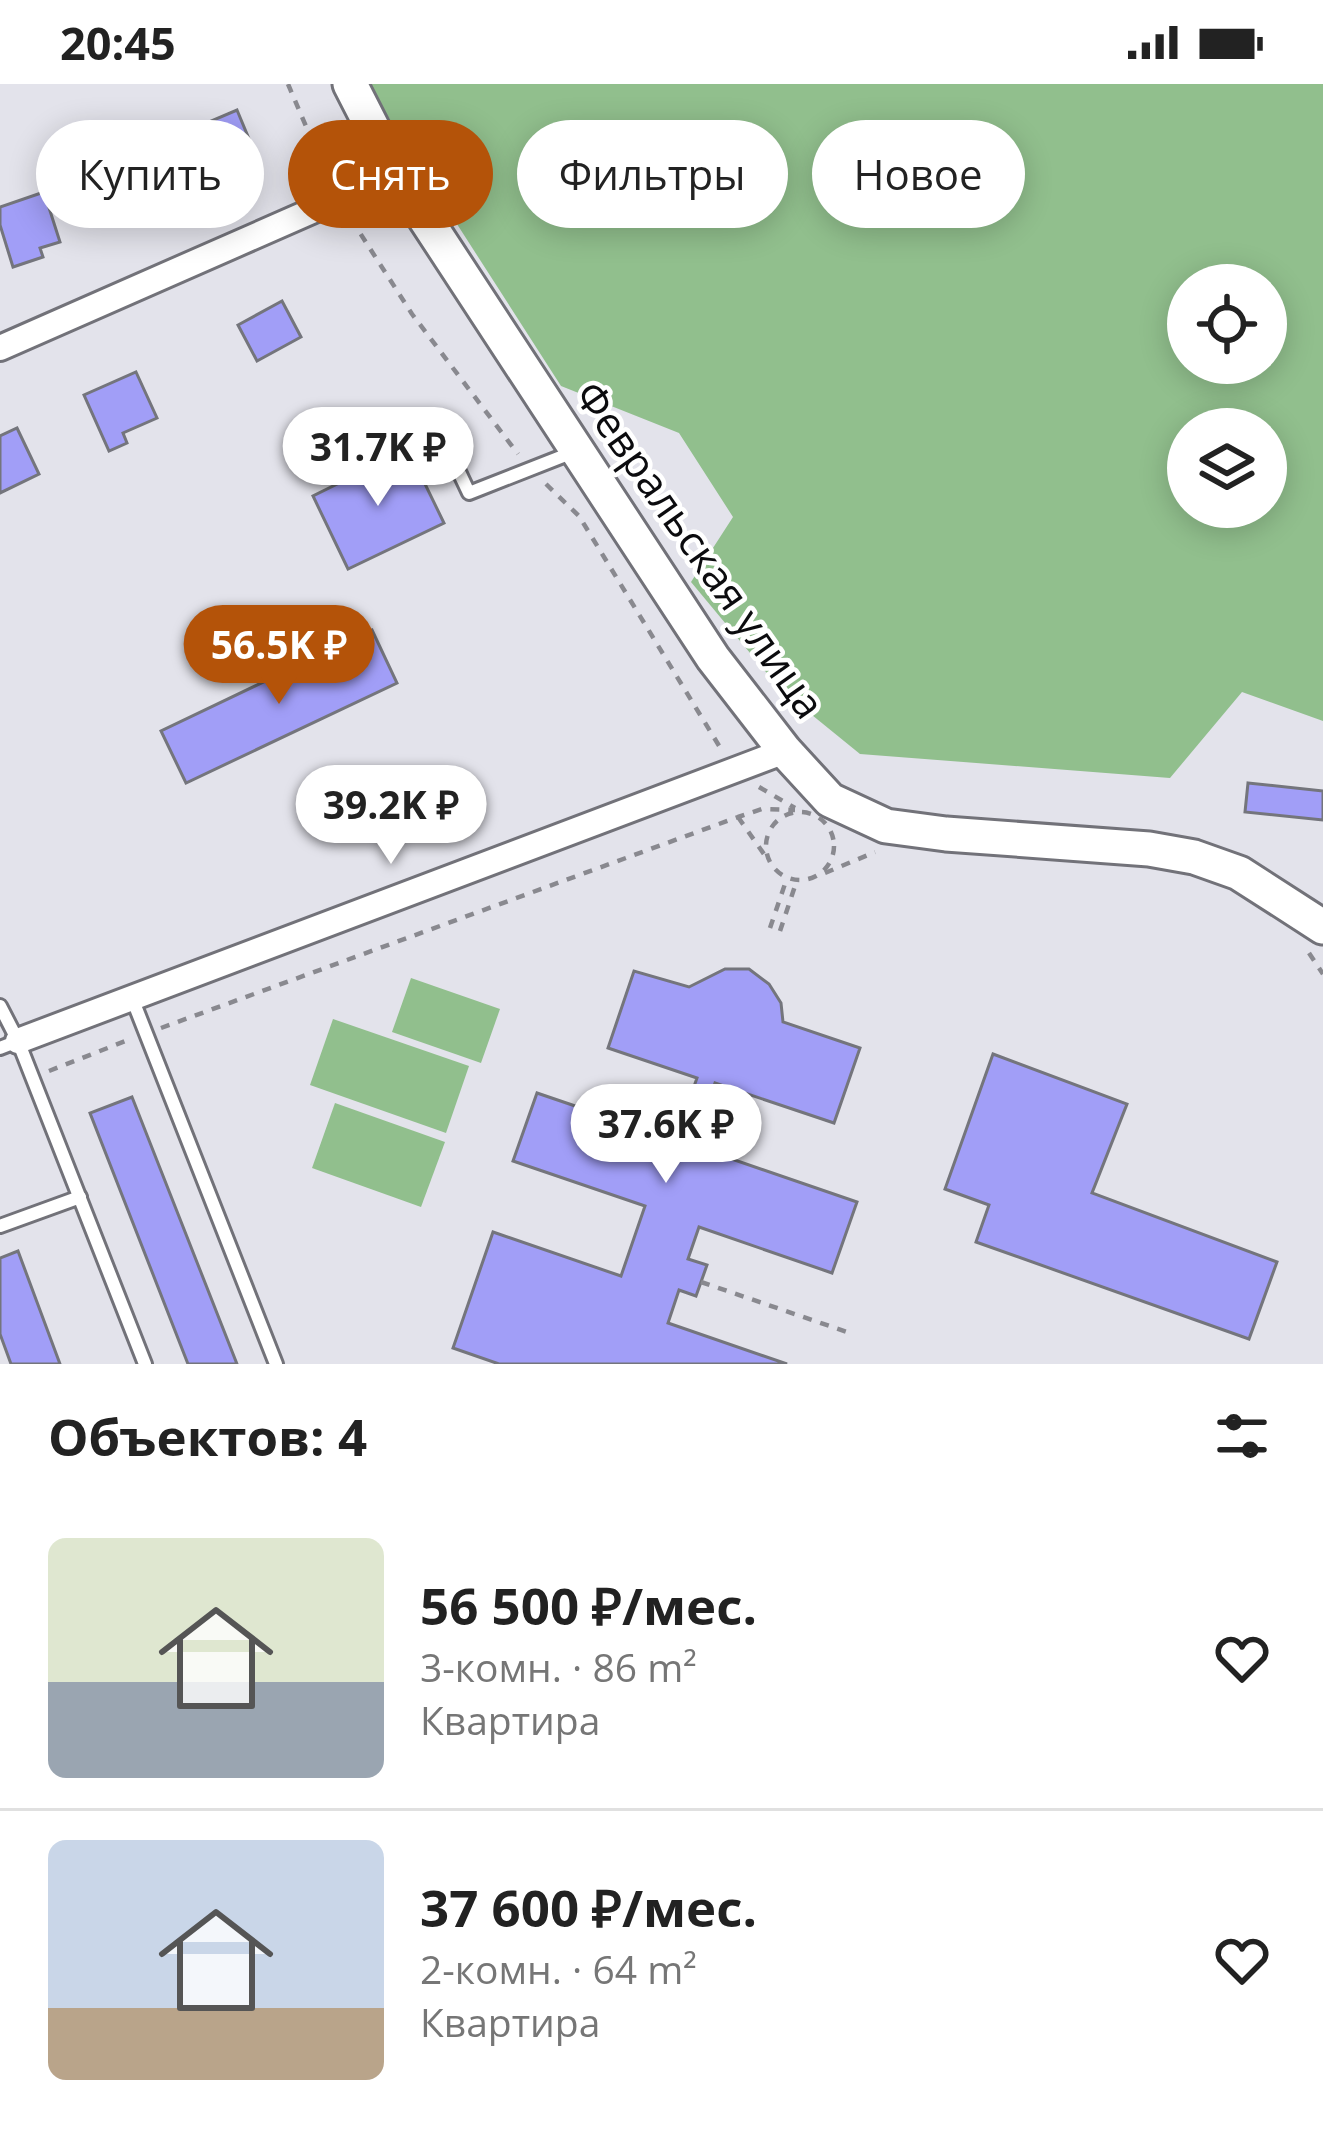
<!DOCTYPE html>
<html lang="ru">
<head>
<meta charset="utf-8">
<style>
	:root { --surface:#fff; --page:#f2f2f2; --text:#222; --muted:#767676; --line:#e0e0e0; --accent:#b45309 }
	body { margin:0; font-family:"Open Sans",sans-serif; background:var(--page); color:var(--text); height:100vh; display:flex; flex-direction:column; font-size:45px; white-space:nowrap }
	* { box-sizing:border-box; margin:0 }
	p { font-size:39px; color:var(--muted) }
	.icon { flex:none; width:66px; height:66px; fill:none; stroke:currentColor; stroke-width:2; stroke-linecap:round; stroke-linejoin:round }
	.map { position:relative; height:1280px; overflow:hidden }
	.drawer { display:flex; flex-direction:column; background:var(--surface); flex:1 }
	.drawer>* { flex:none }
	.guide { position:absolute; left:36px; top:36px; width:1251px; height:108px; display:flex; gap:24px }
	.buttons { position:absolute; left:1167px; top:180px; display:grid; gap:24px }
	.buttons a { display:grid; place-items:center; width:120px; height:120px; border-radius:50%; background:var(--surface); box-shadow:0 6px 30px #0003; font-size:60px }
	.price { position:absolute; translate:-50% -102px; padding:0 27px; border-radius:42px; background:#fff; color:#222; font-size:39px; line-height:78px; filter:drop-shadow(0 3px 6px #0008) }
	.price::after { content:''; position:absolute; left:50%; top:72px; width:36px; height:27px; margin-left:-18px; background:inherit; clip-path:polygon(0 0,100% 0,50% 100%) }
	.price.selected { background:var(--accent); color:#fff }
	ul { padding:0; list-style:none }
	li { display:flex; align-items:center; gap:36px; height:300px; padding:0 48px }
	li+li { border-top:3px solid var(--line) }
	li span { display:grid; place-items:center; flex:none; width:336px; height:240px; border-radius:18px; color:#555 }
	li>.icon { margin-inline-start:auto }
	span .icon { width:144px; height:144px; fill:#fffc; stroke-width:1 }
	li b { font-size:51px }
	h2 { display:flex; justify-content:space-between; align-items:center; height:144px; padding:0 48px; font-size:51px }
	.tag { padding:0 42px; border-radius:54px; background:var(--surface); box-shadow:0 6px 30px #0003; font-size:42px; line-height:108px }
	.tag.selected { background:var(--accent); color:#fff }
	.status { display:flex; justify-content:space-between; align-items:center; height:84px; padding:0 60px; background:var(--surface); direction:ltr }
	.status svg { height:33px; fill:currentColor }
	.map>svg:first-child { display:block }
</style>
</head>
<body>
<div class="status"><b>20:45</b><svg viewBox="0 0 49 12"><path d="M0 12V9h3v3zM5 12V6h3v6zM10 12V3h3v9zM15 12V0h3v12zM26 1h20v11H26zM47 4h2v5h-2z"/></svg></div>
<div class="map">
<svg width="1323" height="1280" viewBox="0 0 1323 1280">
	<rect width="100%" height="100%" fill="#e3e3eb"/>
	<g fill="#91bf8d" fill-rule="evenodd">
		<path d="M 367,0 L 1323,0 L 1323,637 L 1242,608 L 1170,694 L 860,670 L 780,605 L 691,498 L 733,433 L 679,349 L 561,302 ZM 1188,201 L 1266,201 L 1266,279 L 1188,279 ZM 1188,345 L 1266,345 L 1266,423 L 1188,423 Z"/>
		<path d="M 411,894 L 500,925 L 481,979 L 392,948 Z"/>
		<path d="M 333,935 L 469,982 L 446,1049 L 310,1001 Z"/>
		<path d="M 335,1019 L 445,1058 L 421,1123 L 312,1084 Z"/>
	</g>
	<g fill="#a19ef7" stroke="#74757c" stroke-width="3">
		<path d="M 237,26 L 259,79 L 218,96 L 197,43 Z"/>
		<path d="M 150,86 L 164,122 L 128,136 L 114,101 Z"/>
		<path d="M 44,108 L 60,158 L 40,164 L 43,173 L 13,183 L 0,141 L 0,123 Z"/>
		<path d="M 282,217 L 301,253 L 257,277 L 238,241 Z"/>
		<path d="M 136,288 L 157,334 L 123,349 L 127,359 L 109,367 L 84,311 Z"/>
		<path d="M 17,344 L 39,390 L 0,409 L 0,352 Z"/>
		<path d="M 408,365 L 444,439 L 348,485 L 313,412 Z"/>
		<path d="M 372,546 L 397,599 L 186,699 L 161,647 Z"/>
		<path d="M 1248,699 L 1323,707 L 1323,736 L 1245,728 Z"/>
		<path d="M 725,885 L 749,885 L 769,900 L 781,919 L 783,938 L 860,964 L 834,1039 L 715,999 L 694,1062 L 857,1118 L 832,1189 L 699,1143 L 688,1175 L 707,1181 L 701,1198 L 696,1212 L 679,1206 L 668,1239 L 787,1280 L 499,1280 L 453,1264 L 493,1148 L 621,1192 L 645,1122 L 513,1077 L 537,1009 L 675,1056 L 697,994 L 608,964 L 634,887 L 689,903 Z"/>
		<path d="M 993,970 L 1127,1020 L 1092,1109 L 1277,1178 L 1249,1255 L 976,1158 L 989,1121 L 945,1105 Z"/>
		<path d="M 132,1013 L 237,1280 L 188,1280 L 90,1029 Z"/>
		<path d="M 18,1167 L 60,1280 L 11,1280 L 0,1250 L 0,1174 Z"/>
	</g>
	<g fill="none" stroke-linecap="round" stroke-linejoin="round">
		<defs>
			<g id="service">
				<path d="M 436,339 L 469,409 L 576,367"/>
				<path d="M 132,914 L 276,1280"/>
				<path d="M 0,922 L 18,957 L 145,1280"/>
				<path d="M 0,964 L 18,957"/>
				<path d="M 0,1142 L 80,1113"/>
			</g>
			<g id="minor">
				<path d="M 0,264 L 396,90"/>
				<path d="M 18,957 L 785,667"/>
			</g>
			<path id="secondary" d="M 350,0 L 396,90 L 713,574 L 785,667 L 830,716 L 886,742 L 946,750 L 1149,765 L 1194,773 L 1239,789 L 1323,843"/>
		</defs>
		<use href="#service" stroke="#727279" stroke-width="18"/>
		<use href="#minor" stroke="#727279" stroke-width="30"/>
		<use href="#secondary" stroke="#727279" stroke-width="39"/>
		<g stroke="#89898f" stroke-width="4.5" stroke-dasharray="9 9" stroke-linecap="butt">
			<path d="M 288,0 L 328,94"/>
			<path d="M 351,135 L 412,230 L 518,370"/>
			<path d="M 546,400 L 579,432 L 721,665"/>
			<path d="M 759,703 L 795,724"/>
			<circle cx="800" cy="762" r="34"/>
			<path d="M 738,733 L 766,773"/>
			<path d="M 825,789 L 875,768"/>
			<path d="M 770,844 L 787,794"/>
			<path d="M 780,847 L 797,796"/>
			<path d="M 1309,869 L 1323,890"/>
			<path d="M 161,944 L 738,733 L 762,725 L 795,726"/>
			<path d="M 49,987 L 128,956"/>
			<path d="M 701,1198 L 850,1249"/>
		</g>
		<use href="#service" stroke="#fff" stroke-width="12"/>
		<use href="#minor" stroke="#fff" stroke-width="24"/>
		<use href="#secondary" stroke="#fff" stroke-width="33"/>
	</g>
	<g text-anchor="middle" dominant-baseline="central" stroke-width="9" stroke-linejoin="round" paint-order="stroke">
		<g font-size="42" fill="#0b0b0e" stroke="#fff">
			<text transform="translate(701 465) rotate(55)">Февральская улица</text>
		</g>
	</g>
</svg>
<div class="buttons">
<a><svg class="icon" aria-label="locate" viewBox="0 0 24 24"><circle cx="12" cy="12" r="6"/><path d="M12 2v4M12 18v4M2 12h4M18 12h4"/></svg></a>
<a><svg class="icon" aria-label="layers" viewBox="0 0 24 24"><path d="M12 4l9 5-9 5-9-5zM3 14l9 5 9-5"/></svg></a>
</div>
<b class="price" style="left:378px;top:425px">31.7K ₽</b>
<b class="price selected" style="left:279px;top:623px">56.5K ₽</b>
<b class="price" style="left:391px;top:783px">39.2K ₽</b>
<b class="price" style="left:666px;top:1102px">37.6K ₽</b>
<div class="guide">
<a class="tag">Купить</a>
<a class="tag selected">Снять</a>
<a class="tag">Фильтры</a>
<a class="tag">Новое</a>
</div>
</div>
<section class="drawer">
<h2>Объектов: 4<svg class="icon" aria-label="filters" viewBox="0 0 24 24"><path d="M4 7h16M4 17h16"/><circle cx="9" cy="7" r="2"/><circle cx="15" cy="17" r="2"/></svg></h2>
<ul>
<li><span style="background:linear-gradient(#dfe7d0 60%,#9aa5b1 0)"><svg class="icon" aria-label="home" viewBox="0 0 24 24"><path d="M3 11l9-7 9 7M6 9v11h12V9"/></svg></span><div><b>56 500 ₽/мес.</b><p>3-комн. · 86 m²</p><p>Квартира</p></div><svg class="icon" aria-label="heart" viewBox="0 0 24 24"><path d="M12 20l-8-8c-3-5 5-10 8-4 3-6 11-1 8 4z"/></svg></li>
<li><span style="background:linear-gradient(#c9d6e8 70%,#b9a48a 0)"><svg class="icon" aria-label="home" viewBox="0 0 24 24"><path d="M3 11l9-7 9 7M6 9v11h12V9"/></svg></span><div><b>37 600 ₽/мес.</b><p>2-комн. · 64 m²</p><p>Квартира</p></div><svg class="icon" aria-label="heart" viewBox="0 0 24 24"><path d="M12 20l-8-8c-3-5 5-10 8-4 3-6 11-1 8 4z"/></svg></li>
</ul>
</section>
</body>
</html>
